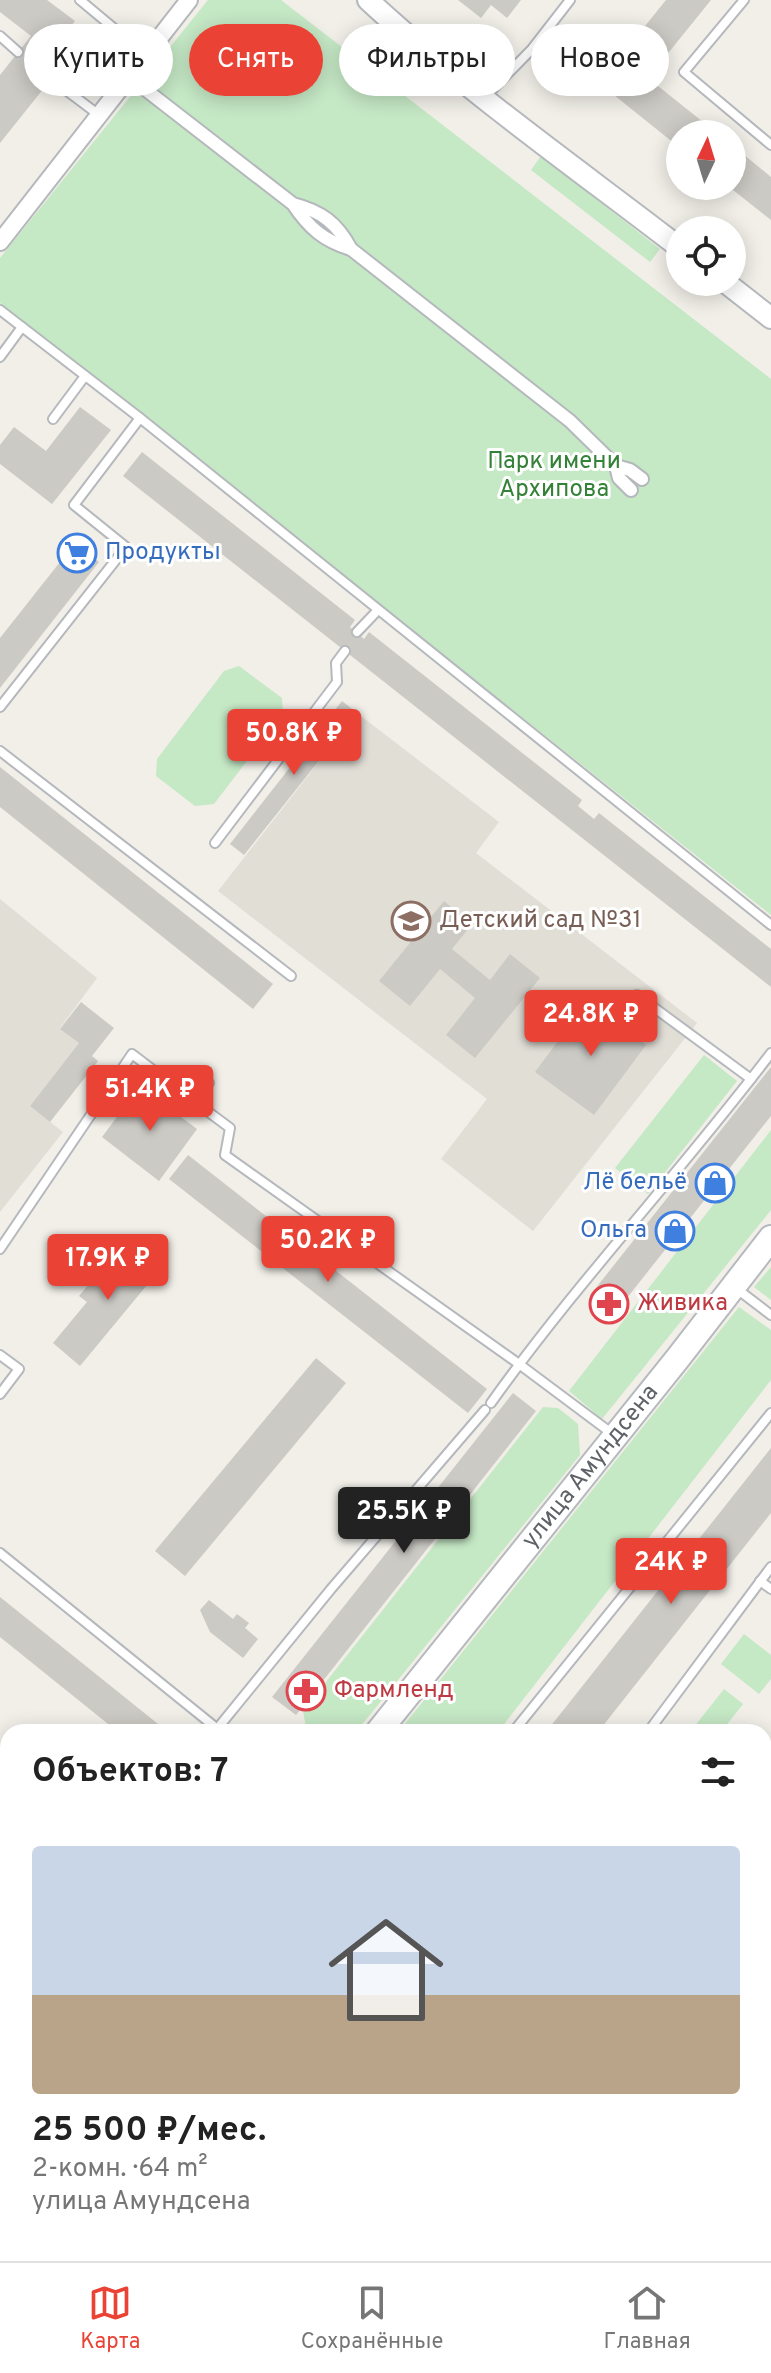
<!DOCTYPE html>
<html lang="ru">
<head>
<meta charset="utf-8">
<style>
	:root { --surface:#fff; --page:#f6f6f6; --text:#222; --muted:#767676; --line:#e0e0e0; --accent:#ea4335 }
	body { margin:0; font-family:Overpass,sans-serif; background:var(--page); color:var(--text); height:100vh; display:flex; flex-direction:column; font-size:30px; white-space:nowrap }
	* { box-sizing:border-box; margin:0 }
	p { font-size:26px; color:var(--muted) }
	.icon { flex:none; width:44px; height:44px; fill:none; stroke:currentColor; stroke-width:2; stroke-linecap:round; stroke-linejoin:round }
	.map { position:relative; flex:1; overflow:hidden }
	.side { position:absolute; left:0px; top:1724px; width:772px; height:538px; display:flex; flex-direction:column; background:var(--surface); border-radius:24px 24px 0 0; box-shadow:0 4px 20px #0003 }
	.side>* { flex:none }
	.banner { position:absolute; left:24px; top:24px; width:724px; height:72px; display:flex; gap:16px }
	.needle { width:52px; rotate:4deg }
	.buttons { position:absolute; left:666px; top:120px; display:grid; gap:16px }
	.buttons a { display:grid; place-items:center; width:80px; height:80px; border-radius:50%; background:var(--surface); box-shadow:0 4px 20px #0003; font-size:40px }
	.price { position:absolute; translate:-50% -68px; padding:0 18px; border-radius:8px; background:var(--accent); color:#fff; font-size:26px; line-height:52px; filter:drop-shadow(0 2px 4px #0008) }
	.price::after { content:''; position:absolute; left:50%; top:48px; width:24px; height:18px; margin-left:-12px; background:inherit; clip-path:polygon(0 0,100% 0,50% 100%) }
	.price.selected { background:#222; color:#fff }
	ul { padding:0; list-style:none }
	li { display:grid; align-content:center; gap:16px; height:424px; padding:0 32px }
	li span { display:grid; place-items:center; height:248px; border-radius:8px; color:#555 }
	li>.icon { margin-inline-start:auto }
	span .icon { width:144px; height:144px; fill:#fffc; stroke-width:1 }
	li b { font-size:34px }
	h2 { display:flex; justify-content:space-between; align-items:center; height:96px; padding:0 32px; font-size:34px }
	.tag { padding:0 28px; border-radius:36px; background:var(--surface); box-shadow:0 4px 20px #0003; font-size:28px; line-height:72px }
	.tag.selected { background:var(--accent); color:#fff }
	.tabs { display:flex; justify-content:space-around; align-items:center; height:112px; border-top:2px solid var(--line); background:var(--surface); font-size:22px; color:var(--muted) }
	.tabs a { display:grid; justify-items:center; gap:4px }
	.tabs .selected { color:var(--accent) }
	.map>svg:first-child { display:block }
</style>
</head>
<body>
<div class="map">
<svg width="771" height="2261" viewBox="0 0 771 2261">
	<rect width="100%" height="100%" fill="#f1efe8"/>
	<g fill="#e1ded6">
		<path d="M 357,713 L 499,822 L 476,853 L 697,1023 L 533,1231 L 441,1159 L 487,1099 L 218,891 Z"/>
		<path d="M 0,899 L 97,978 L 60,1028 L 79,1043 L 30,1106 L 63,1132 L 0,1212 Z"/>
	</g>
	<g fill="#c5e8c5">
		<path d="M 208,0 L 281,0 L 771,379 L 771,915 L 0,303 L 0,258 Z"/>
		<path d="M 541,156 L 660,249 L 650,262 L 531,170 Z"/>
		<path d="M 239,666 L 282,698 L 283,714 L 214,804 L 195,806 L 156,776 L 157,759 L 224,671 Z"/>
		<path d="M 704,1055 L 737,1081 L 648,1194 L 615,1168 Z"/>
		<path d="M 771,1130 L 771,1210 L 602,1419 L 569,1391 Z"/>
		<path d="M 771,1267 L 771,1300 L 754,1287 Z"/>
		<path d="M 739,1307 L 771,1330 L 771,1380 L 498,1732 L 412,1732 L 404,1725 Z"/>
		<path d="M 543,1407 L 558,1408 L 578,1424 L 580,1455 L 356,1732 L 307,1732 L 303,1711 Z"/>
		<path d="M 744,1634 L 771,1655 L 771,1679 L 759,1694 L 721,1664 Z"/>
		<path d="M 724,1689 L 743,1704 L 721,1732 L 690,1732 Z"/>
		<path d="M 764,1746 L 771,1751 L 771,1783 L 764,1791 Z"/>
		<path d="M 8,2050 L 8,2100 L 3,2106 L 0,2104 L 0,2060 Z"/>
		<path d="M 8,2125 L 8,2158 L 0,2168 L 0,2135 Z"/>
		<path d="M 12,2254 L 87,2254 L 82,2261 L 21,2261 Z"/>
	</g>
	<g fill="#cccac5">
		<path d="M 0,0 L 47,0 L 75,21 L 35,72 L 48,83 L 0,143 L 0,75 L 31,36 L 0,12 Z"/>
		<path d="M 458,0 L 521,0 L 507,18 L 491,5 L 481,18 Z"/>
		<path d="M 666,0 L 711,0 L 648,78 L 718,134 L 680,134 L 680,148 L 599,83 Z"/>
		<path d="M 363,26 L 413,68 L 406,76 L 356,34 Z"/>
		<path d="M 732,145 L 771,177 L 771,220 L 728,186 L 732,186 Z"/>
		<path d="M 80,407 L 111,430 L 52,504 L 0,464 L 0,445 L 14,427 L 46,451 Z"/>
		<path d="M 142,452 L 355,620 L 350,627 L 364,639 L 369,632 L 582,800 L 578,806 L 594,819 L 599,813 L 771,949 L 771,987 L 123,476 Z"/>
		<path d="M 75,543 L 99,562 L 0,688 L 0,638 Z"/>
		<path d="M 342,701 L 357,713 L 244,855 L 230,844 Z"/>
		<path d="M 0,767 L 273,984 L 253,1009 L 0,807 Z"/>
		<path d="M 444,901 L 472,924 L 452,949 L 490,980 L 510,954 L 540,978 L 475,1058 L 446,1035 L 475,998 L 440,969 L 410,1006 L 379,981 Z"/>
		<path d="M 588,1001 L 646,1045 L 594,1115 L 535,1072 Z"/>
		<path d="M 81,1002 L 114,1028 L 92,1056 L 98,1061 L 50,1122 L 30,1106 L 79,1043 L 60,1029 Z"/>
		<path d="M 771,1067 L 771,1116 L 619,1308 L 595,1289 Z"/>
		<path d="M 140,1086 L 197,1129 L 159,1181 L 102,1137 Z"/>
		<path d="M 188,1155 L 487,1389 L 468,1413 L 169,1179 Z"/>
		<path d="M 139,1240 L 166,1262 L 80,1366 L 53,1343 L 87,1302 L 79,1296 L 100,1271 L 108,1277 Z"/>
		<path d="M 316,1358 L 346,1383 L 185,1576 L 155,1551 Z"/>
		<path d="M 513,1393 L 536,1411 L 296,1715 L 272,1697 Z"/>
		<path d="M 771,1448 L 771,1513 L 598,1732 L 546,1732 Z"/>
		<path d="M 0,1597 L 168,1732 L 118,1732 L 0,1637 Z"/>
		<path d="M 209,1600 L 233,1619 L 237,1614 L 249,1623 L 245,1628 L 258,1639 L 243,1658 L 210,1632 L 200,1610 Z"/>
		<path d="M 771,1834 L 771,1861 L 764,1869 L 764,1842 Z"/>
		<path d="M 764,1931 L 771,1937 L 771,1975 L 766,1981 L 764,1980 Z"/>
		<path d="M 8,1998 L 8,2046 L 0,2056 L 0,2008 Z"/>
		<path d="M 241,2254 L 304,2254 L 313,2261 L 250,2261 Z"/>
		<path d="M 646,2254 L 691,2254 L 700,2261 L 641,2261 Z"/>
	</g>
	<g fill="none" stroke-linecap="round" stroke-linejoin="round">
		<defs>
			<g id="service">
				<path d="M 80,0 L 146,55"/>
				<path d="M 744,0 L 684,72 L 771,145"/>
				<path d="M 0,36 L 18,52"/>
				<path d="M 38,69 L 99,115"/>
				<path d="M 485,97 L 532,49 L 570,0"/>
				<path d="M 0,310 L 140,418 L 771,925"/>
				<path d="M 0,357 L 22,327"/>
				<path d="M 53,419 L 85,376"/>
				<path d="M 357,632 L 378,610"/>
				<path d="M 0,707 L 126,547 L 74,505 L 140,418"/>
				<path d="M 0,751 L 291,976"/>
				<path d="M 215,843 L 337,682 L 336,663 L 345,651"/>
				<path d="M 637,995 L 751,1079"/>
				<path d="M 195,1102 L 230,1128 L 225,1155 L 519,1364 L 614,1435"/>
				<path d="M 0,1249 L 132,1054 L 195,1102 L 209,1083"/>
				<path d="M 737,1289 L 771,1315"/>
				<path d="M 0,1355 L 19,1369 L 0,1394"/>
				<path d="M 491,1403 C 578,1281 681,1172 771,1053"/>
				<path d="M 0,1553 L 220,1731"/>
				<path d="M 760,1581 L 771,1589"/>
				<path d="M 211,1732 L 217,1729 L 331,1589 L 485,1410"/>
				<path d="M 513,1732 L 771,1413"/>
				<path d="M 648,1732 L 771,1567"/>
				<path d="M 764,1901 L 771,1907"/>
				<path d="M 0,1973 L 8,1964"/>
				<path d="M 356,2254 L 364,2261"/>
				<path d="M 94,2261 L 99,2254"/>
				<path d="M 618,2261 L 624,2254"/>
				<path d="M 734,2261 L 738,2256 L 735,2254"/>
			</g>
			<g id="pedestrian">
				<path d="M 128,76 L 293,204 C 309,228 324,241 351,249 C 337,223 321,211 293,204"/>
				<path d="M 351,249 L 570,421 L 616,466"/>
				<path d="M 631,490 L 619,478 L 616,466 L 630,470 L 642,479"/>
			</g>
			<g id="minor">
				<path d="M 0,242 L 189,0"/>
				<path d="M 0,2259 L 3,2261"/>
			</g>
			<g id="tertiary">
				<path d="M 368,0 C 465,90 575,167 680,248"/>
				<path d="M 725,282 L 771,318"/>
			</g>
			<g id="secondary">
				<path id="s1" d="M 378,1732 L 678,1358 L 771,1238"/>
				<path d="M 0,2207 L 8,2196"/>
			</g>
		</defs>
		<use href="#service" stroke="#b5b8bc" stroke-width="12"/>
		<use href="#pedestrian" stroke="#b5b8bc" stroke-width="16"/>
		<use href="#minor" stroke="#b5b8bc" stroke-width="20"/>
		<use href="#tertiary" stroke="#b5b8bc" stroke-width="24"/>
		<use href="#secondary" stroke="#b6babf" stroke-width="28"/>
		<use href="#service" stroke="#fff" stroke-width="8"/>
		<use href="#pedestrian" stroke="#fff" stroke-width="12"/>
		<use href="#minor" stroke="#fff" stroke-width="16"/>
		<use href="#tertiary" stroke="#fff" stroke-width="20"/>
		<use href="#secondary" stroke="#fff" stroke-width="24"/>
	</g>
	<defs>
		<symbol id="supermarket-ring" viewBox="-11 -11 22 22"><circle r="9.5" fill="#fff" stroke="#3f7fe0" stroke-width="1.5"/><path d="M-6-5.5h2.5l.6 2H6L4.5 2H-2.5L-4.4-4H-6ZM-1.5 3.2a1.3 1.3 0 1 0 .1 0ZM3 3.2a1.3 1.3 0 1 0 .1 0Z" fill="#3f7fe0"/></symbol>
		<symbol id="school-ring" viewBox="-11 -11 22 22"><circle r="9.5" fill="#fff" stroke="#8d6e63" stroke-width="1.5"/><path d="M0-5L7-2L0 1L-7-2ZM-4 1L0 2.5L4 1V4Q0 6-4 4Z" fill="#8d6e63"/></symbol>
		<symbol id="shop-ring" viewBox="-11 -11 22 22"><circle r="9.5" fill="#fff" stroke="#3f7fe0" stroke-width="1.5"/><path d="M-5-2.5h2.3a2.7 3.5 0 0 1 5.4 0H5L5.5 6h-11ZM-1.5-2.5h3a1.5 2.3 0 0 0-3 0Z" fill="#3f7fe0"/></symbol>
		<symbol id="pharmacy-ring" viewBox="-11 -11 22 22"><circle r="9.5" fill="#fff" stroke="#e0444e" stroke-width="1.5"/><path d="M-2-6h4v4h4v4h-4v4h-4v-4h-4v-4h4Z" fill="#e0444e"/></symbol>
	</defs>
	<g fill-rule="evenodd">
		<use href="#supermarket-ring" x="55" y="531" width="44" height="44"/>
		<use href="#school-ring" x="389" y="899" width="44" height="44"/>
		<use href="#shop-ring" x="693" y="1161" width="44" height="44"/>
		<use href="#shop-ring" x="653" y="1209" width="44" height="44"/>
		<use href="#pharmacy-ring" x="587" y="1282" width="44" height="44"/>
		<use href="#pharmacy-ring" x="284" y="1669" width="44" height="44"/>
	</g>
	<g text-anchor="middle" dominant-baseline="central" stroke-width="6" stroke-linejoin="round" paint-order="stroke">
		<g font-size="24" fill="#348238" stroke="#fff">
			<text x="554" y="462">Парк имени<tspan x="554" dy="28">Архипова</tspan></text>
		</g>
		<g font-size="24" fill="#366cbe" stroke="#fff" text-anchor="end">
			<text x="105" y="553" text-anchor="start">Продукты</text>
			<text x="687" y="1183">Лё бельё</text>
			<text x="647" y="1231">Ольга</text>
		</g>
		<g font-size="24" fill="#785e54" stroke="#fff" text-anchor="start">
			<text x="439" y="921">Детский сад №31</text>
		</g>
		<g font-size="24" fill="#be3a42" stroke="#fff" text-anchor="start">
			<text x="637" y="1304">Живика</text>
			<text x="334" y="1691">Фармленд</text>
		</g>
		<g font-size="24" fill="#5f6368" stroke="#fff">
			<text stroke="none"><textPath href="#s1" startOffset="340">улица Амундсена</textPath></text>
		</g>
	</g>
</svg>
<div class="buttons">
<a><svg class="needle" viewBox="-14 -14 28 28"><path d="M0-13l5 13h-10z" fill="#e53935"/><path d="M0 13l5-13h-10z" fill="#767676"/></svg></a>
<a><svg class="icon" aria-label="locate" viewBox="0 0 24 24"><circle cx="12" cy="12" r="6"/><path d="M12 2v4M12 18v4M2 12h4M18 12h4"/></svg></a>
</div>
<b class="price" style="left:294px;top:777px">50.8K ₽</b>
<b class="price" style="left:591px;top:1058px">24.8K ₽</b>
<b class="price" style="left:150px;top:1133px">51.4K ₽</b>
<b class="price" style="left:328px;top:1284px">50.2K ₽</b>
<b class="price" style="left:108px;top:1302px">17.9K ₽</b>
<b class="price selected" style="left:404px;top:1555px">25.5K ₽</b>
<b class="price" style="left:671px;top:1606px">24K ₽</b>
<div class="banner">
<a class="tag">Купить</a>
<a class="tag selected">Снять</a>
<a class="tag">Фильтры</a>
<a class="tag">Новое</a>
</div>
<section class="side">
<h2>Объектов: 7<svg class="icon" aria-label="filters" viewBox="0 0 24 24"><path d="M4 7h16M4 17h16"/><circle cx="9" cy="7" r="2"/><circle cx="15" cy="17" r="2"/></svg></h2>
<ul>
<li><span style="background:linear-gradient(#c9d6e8 60%,#b9a48a 0)"><svg class="icon" aria-label="home" viewBox="0 0 24 24"><path d="M3 11l9-7 9 7M6 9v11h12V9"/></svg></span><div><b>25 500 ₽/мес.</b><p>2-комн. · 64 m²</p><p>улица Амундсена</p></div></li>
</ul>
</section>
</div>
<nav class="tabs">
<a class="selected"><svg class="icon" aria-label="map" viewBox="0 0 24 24"><path d="M3 6l6-2 6 2 6-2v14l-6 2-6-2-6 2zM9 4v14M15 6v14"/></svg>Карта</a>
<a><svg class="icon" aria-label="saved" viewBox="0 0 24 24"><path d="M7 4h10v16l-5-4-5 4z"/></svg>Сохранённые</a>
<a><svg class="icon" aria-label="home" viewBox="0 0 24 24"><path d="M3 11l9-7 9 7M6 9v11h12V9"/></svg>Главная</a>
</nav>
</body>
</html>
